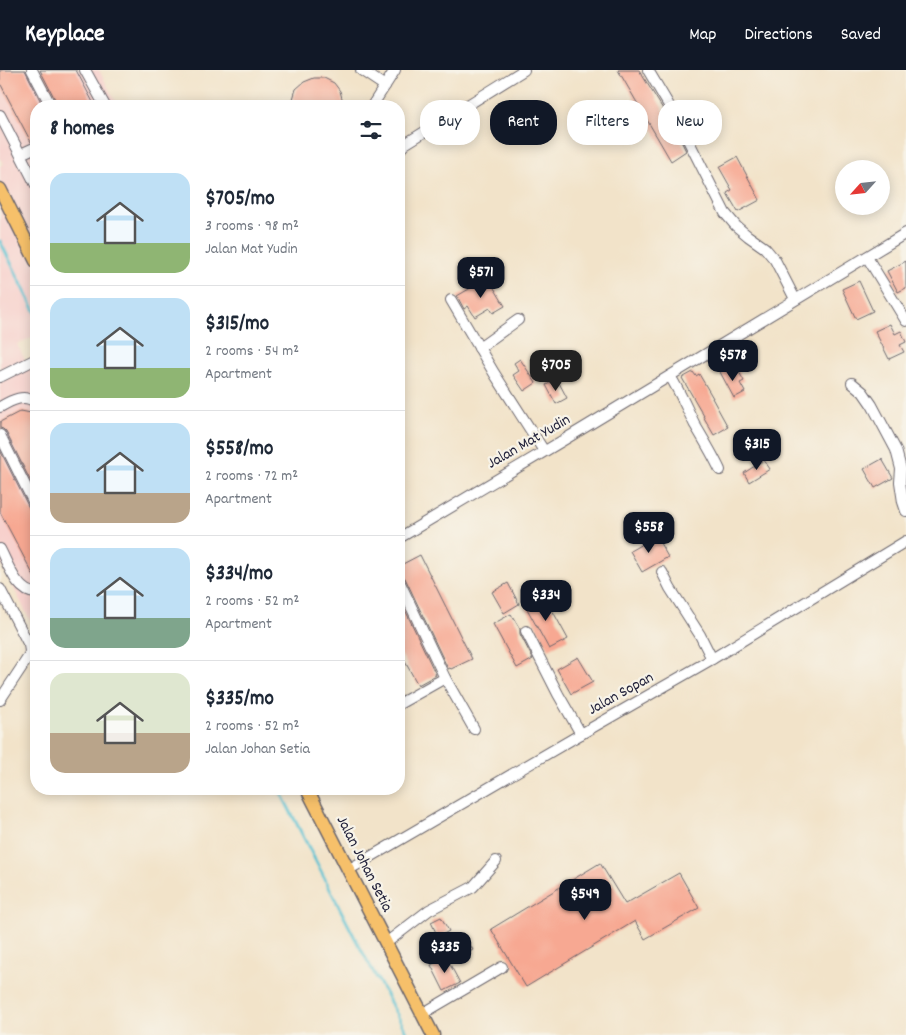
<!DOCTYPE html>
<html lang="en">
<head>
<meta charset="utf-8">
<style>
	:root { --surface:#fff; --page:#f2f2f3; --text:#1f2937; --muted:#747a83; --line:#e0e1e3; --accent:#111827 }
	body { margin:0; font-family:Dekko,sans-serif; background:var(--page); color:var(--text); height:100vh; display:flex; flex-direction:column; font-size:19px; white-space:nowrap }
	* { box-sizing:border-box; margin:0 }
	p { font-size:16px; color:var(--muted) }
	.icon { flex:none; width:28px; height:28px; fill:none; stroke:currentColor; stroke-width:2; stroke-linecap:round; stroke-linejoin:round }
	.map { position:relative; flex:1; overflow:hidden }
	.sheet { position:absolute; left:30px; top:30px; width:375px; height:695px; display:flex; flex-direction:column; background:var(--surface); border-radius:20px; box-shadow:0 2px 12px #0003 }
	.sheet>* { flex:none }
	.banner { position:absolute; left:420px; top:30px; width:410px; height:45px; display:flex; gap:10px }
	.needle { width:32px; rotate:243deg }
	.fabs { position:absolute; left:835px; top:90px; display:grid; gap:10px }
	.fabs a { display:grid; place-items:center; width:55px; height:55px; border-radius:50%; background:var(--surface); box-shadow:0 2px 12px #0003; font-size:25px }
	.price { position:absolute; translate:-50% -42px; padding:0 11px; border-radius:10px; background:var(--accent); color:#fff; font-size:16px; line-height:32px; filter:drop-shadow(0 1px 2px #0008) }
	.price::after { content:''; position:absolute; left:50%; top:30px; width:15px; height:11px; margin-left:-8px; background:inherit; clip-path:polygon(0 0,100% 0,50% 100%) }
	.price.selected { background:#222; color:#fff }
	ul { padding:0; list-style:none }
	li { display:flex; align-items:center; gap:15px; height:125px; padding:0 20px }
	li+li { border-top:1px solid var(--line) }
	li span { display:grid; place-items:center; flex:none; width:140px; height:100px; border-radius:15px; color:#555 }
	li>.icon { margin-inline-start:auto }
	span .icon { width:60px; height:60px; fill:#fffc; stroke-width:1 }
	li b { font-size:21px }
	h2 { display:flex; justify-content:space-between; align-items:center; height:60px; padding:0 20px; font-size:21px }
	.tag { padding:0 18px; border-radius:20px; background:var(--surface); box-shadow:0 2px 12px #0003; font-size:18px; line-height:45px }
	.tag.selected { background:var(--accent); color:#fff }
	header { display:flex; align-items:center; gap:30px; box-sizing:border-box; height:70px; padding:0 25px; background:var(--accent); color:#fff }
	header strong { font-size:24px }
	nav { display:flex; gap:28px; margin-inline-start:auto; font-size:18px }
	.map>svg:first-child { display:block }
</style>
</head>
<body>
<header>
<strong>Keyplace</strong>
<nav><a>Map</a><a>Directions</a><a>Saved</a></nav>
</header>
<div class="map">
<svg width="906" height="965" viewBox="0 0 906 965">
	<rect width="100%" height="100%" fill="#f7f3e8"/>
	<filter id="ink" filterUnits="userSpaceOnUse"><feTurbulence type="fractalNoise" baseFrequency=".02" numOctaves="2"/><feDisplacementMap in="SourceGraphic" scale="10" xChannelSelector="R" yChannelSelector="G"/><feConvolveMatrix kernelMatrix="1 2 1 2 8 2 1 2 1" color-interpolation-filters="sRGB"/></filter>
	<filter id="wash" filterUnits="userSpaceOnUse"><feTurbulence type="fractalNoise" baseFrequency=".0096" numOctaves="4" result="noise"/><feDisplacementMap in="SourceGraphic" scale="20" xChannelSelector="R" yChannelSelector="G"/><feGaussianBlur stdDeviation="1.12" result="paint"/><feColorMatrix in="noise" values="0 0 0 0 0 0 0 0 0 0 0 0 0 0 0 0 0 1.4 0 .05"/><feComposite in="paint" operator="in"/></filter>
	<g filter="url(#wash)">
		<rect width="100%" height="100%" fill="#f2e3c9"/>
		<path fill="#f7d0cc" d="M 0,0 L 99,0 L 118,36 L 36,36 L 36,266 L 17,274 L 36,312 L 36,562 L 0,491 L 0,96 L 3,94 L 0,88 Z"/>
		<g fill="none" stroke-linecap="round" stroke-linejoin="round">
			<g stroke="#57c1d2" stroke-width="3">
				<path d="M 0,171 L 36,243"/>
				<path d="M 279,719 L 356,870 L 408,965"/>
			</g>
		</g>
		<g id="blocks">
			<g fill="#f7a892">
				<path d="M 0,0 L 25,0 L 43,36 L 36,36 L 36,70 L 31,72 L 0,13 Z"/>
				<path d="M 40,0 L 76,0 L 95,36 L 58,36 L 57,33 Z"/>
				<path d="M 618,0 L 639,0 L 674,57 L 686,81 L 671,91 Z"/>
				<path d="M 314,8 L 324,8 L 334,13 L 340,21 L 343,32 L 343,36 L 293,36 L 293,29 L 296,19 L 304,12 Z"/>
				<path d="M 737,87 L 760,130 L 738,142 L 727,123 L 732,120 L 719,97 Z"/>
				<path d="M 906,191 L 906,218 L 898,222 L 887,201 Z"/>
				<path d="M 488,208 L 505,236 L 493,243 L 490,238 L 475,247 L 468,236 L 464,239 L 457,226 Z"/>
				<path d="M 859,211 L 873,241 L 856,249 L 842,219 Z"/>
				<path d="M 890,254 L 895,264 L 901,261 L 906,272 L 900,275 L 904,282 L 889,289 L 875,261 Z"/>
				<path d="M 520,289 L 536,313 L 524,321 L 513,305 L 519,301 L 514,293 Z"/>
				<path d="M 728,297 L 732,303 L 738,300 L 744,311 L 740,313 L 745,322 L 734,328 L 720,302 Z"/>
				<path d="M 693,302 L 696,306 L 699,304 L 713,328 L 712,328 L 728,357 L 714,365 L 703,346 L 704,346 L 682,308 Z"/>
				<path d="M 557,309 L 567,328 L 556,334 L 546,315 Z"/>
				<path d="M 21,341 L 31,343 L 36,353 L 36,422 L 6,362 L 3,359 L 0,358 L 0,352 Z"/>
				<path d="M 0,380 L 30,440 L 33,443 L 36,444 L 36,510 L 0,442 Z"/>
				<path d="M 882,389 L 893,408 L 875,418 L 864,399 Z"/>
				<path d="M 764,390 L 770,399 L 749,412 L 744,403 Z"/>
				<path d="M 656,466 L 668,487 L 642,502 L 630,481 Z"/>
				<path d="M 420,485 L 472,589 L 451,599 L 450,598 L 448,599 L 405,508 L 402,505 L 399,504 L 399,496 Z"/>
				<path d="M 508,513 L 519,534 L 504,543 L 492,522 Z"/>
				<path d="M 544,525 L 568,569 L 549,579 L 525,535 Z"/>
				<path d="M 399,527 L 436,605 L 418,615 L 399,581 Z"/>
				<path d="M 511,544 L 520,559 L 520,564 L 533,589 L 517,598 L 493,554 Z"/>
				<path d="M 578,587 L 593,612 L 571,624 L 557,599 Z"/>
				<path d="M 600,793 L 625,834 L 679,803 L 699,838 L 645,869 L 635,851 L 526,917 L 491,859 Z"/>
				<path d="M 441,847 L 449,861 L 438,867 L 431,852 Z"/>
				<path d="M 467,869 L 473,880 L 455,890 L 449,878 Z"/>
				<path d="M 446,887 L 460,913 L 444,921 L 431,895 Z"/>
			</g>
		</g>
	</g>
	<g filter="url(#ink)">
		<use href="#blocks" fill-opacity="0" stroke="#6b666d" stroke-width="1"/>
		<g fill="none" stroke-linecap="round" stroke-linejoin="round">
			<defs>
				<g id="minor">
					<path d="M 32,0 L 51,36"/>
					<path d="M 85,0 L 105,36"/>
					<path d="M 361,0 L 385,16"/>
					<path d="M 648,0 L 680,54 L 725,143 L 736,156 L 748,166 L 765,178 L 775,190 L 795,229"/>
					<path d="M 372,36 L 395,0"/>
					<path d="M 0,45 L 36,115"/>
					<path d="M 399,80 L 405,74 L 524,0"/>
					<path d="M 21,84 L 36,77"/>
					<path d="M 867,187 L 906,251"/>
					<path d="M 451,230 L 494,303 L 544,381"/>
					<path d="M 479,278 L 518,250"/>
					<path d="M 670,306 C 680,322 687,339 695,355 C 704,370 713,385 720,400"/>
					<path d="M 0,307 L 36,289"/>
					<path d="M 852,313 L 863,322 L 872,335 L 896,380 L 901,399 L 900,412 L 903,432 L 906,441"/>
					<path d="M 0,337 C 12,330 25,323 36,333"/>
					<path d="M 0,365 L 36,437"/>
					<path d="M 399,468 L 567,368 L 906,163"/>
					<path d="M 0,479 C 8,494 17,523 36,523"/>
					<path d="M 662,502 L 670,518 L 700,565 L 712,589"/>
					<path d="M 399,511 L 445,608 L 474,659"/>
					<path d="M 0,519 L 29,575 L 30,581 L 29,586 L 0,630"/>
					<path d="M 526,561 L 558,624 L 581,664"/>
					<path d="M 399,634 L 445,608"/>
					<path d="M 348,800 L 581,664 L 712,589 L 906,471"/>
					<path d="M 386,873 L 429,840 L 473,817 L 496,791"/>
					<path d="M 422,944 L 502,897"/>
				</g>
				<g id="major">
					<path d="M 0,119 L 36,191"/>
					<path d="M 307,719 L 433,965"/>
				</g>
			</defs>
			<use href="#minor" stroke="#6b666d" stroke-width="12"/>
			<use href="#major" stroke="#6b666d" stroke-width="15"/>
			<use href="#minor" stroke="#fff" stroke-width="10"/>
			<use href="#major" stroke="#f6c06b" stroke-width="12"/>
		</g>
	</g>
	<g text-anchor="middle" dominant-baseline="central" stroke-width="4.5" stroke-linejoin="round" paint-order="stroke">
		<g font-size="16" fill="#22223b" stroke="#f7f3e8">
			<text transform="translate(529 372) rotate(-30)">Jalan Mat Yudin</text>
			<text transform="translate(621 624) rotate(-29)">Jalan Sopan</text>
			<text transform="translate(364 794) rotate(63)">Jalan Johan Setia</text>
		</g>
	</g>
</svg>
<div class="fabs">
<a><svg class="needle" viewBox="-14 -14 28 28"><path d="M0-13l5 13h-10z" fill="#e53935"/><path d="M0 13l5-13h-10z" fill="#747a83"/></svg></a>
</div>
<b class="price" style="left:481px;top:229px">$571</b>
<b class="price" style="left:733px;top:312px">$578</b>
<b class="price selected" style="left:556px;top:322px">$705</b>
<b class="price" style="left:757px;top:401px">$315</b>
<b class="price" style="left:649px;top:484px">$558</b>
<b class="price" style="left:546px;top:552px">$334</b>
<b class="price" style="left:585px;top:851px">$549</b>
<b class="price" style="left:445px;top:904px">$335</b>
<div class="banner">
<a class="tag">Buy</a>
<a class="tag selected">Rent</a>
<a class="tag">Filters</a>
<a class="tag">New</a>
</div>
<section class="sheet">
<h2>8 homes<svg class="icon" aria-label="filters" viewBox="0 0 24 24"><path d="M4 7h16M4 17h16"/><circle cx="9" cy="7" r="2"/><circle cx="15" cy="17" r="2"/></svg></h2>
<ul>
<li><span style="background:linear-gradient(#bfe0f5 70%,#8fb573 0)"><svg class="icon" aria-label="home" viewBox="0 0 24 24"><path d="M3 11l9-7 9 7M6 9v11h12V9"/></svg></span><div><b>$705/mo</b><p>3 rooms · 98 m²</p><p>Jalan Mat Yudin</p></div></li>
<li><span style="background:linear-gradient(#bfe0f5 70%,#8fb573 0)"><svg class="icon" aria-label="home" viewBox="0 0 24 24"><path d="M3 11l9-7 9 7M6 9v11h12V9"/></svg></span><div><b>$315/mo</b><p>2 rooms · 54 m²</p><p>Apartment</p></div></li>
<li><span style="background:linear-gradient(#bfe0f5 70%,#b9a48a 0)"><svg class="icon" aria-label="home" viewBox="0 0 24 24"><path d="M3 11l9-7 9 7M6 9v11h12V9"/></svg></span><div><b>$558/mo</b><p>2 rooms · 72 m²</p><p>Apartment</p></div></li>
<li><span style="background:linear-gradient(#bfe0f5 70%,#7fa58c 0)"><svg class="icon" aria-label="home" viewBox="0 0 24 24"><path d="M3 11l9-7 9 7M6 9v11h12V9"/></svg></span><div><b>$334/mo</b><p>2 rooms · 52 m²</p><p>Apartment</p></div></li>
<li><span style="background:linear-gradient(#dfe7d0 60%,#b9a48a 0)"><svg class="icon" aria-label="home" viewBox="0 0 24 24"><path d="M3 11l9-7 9 7M6 9v11h12V9"/></svg></span><div><b>$335/mo</b><p>2 rooms · 52 m²</p><p>Jalan Johan Setia</p></div></li>
</ul>
</section>
</div>
</body>
</html>
